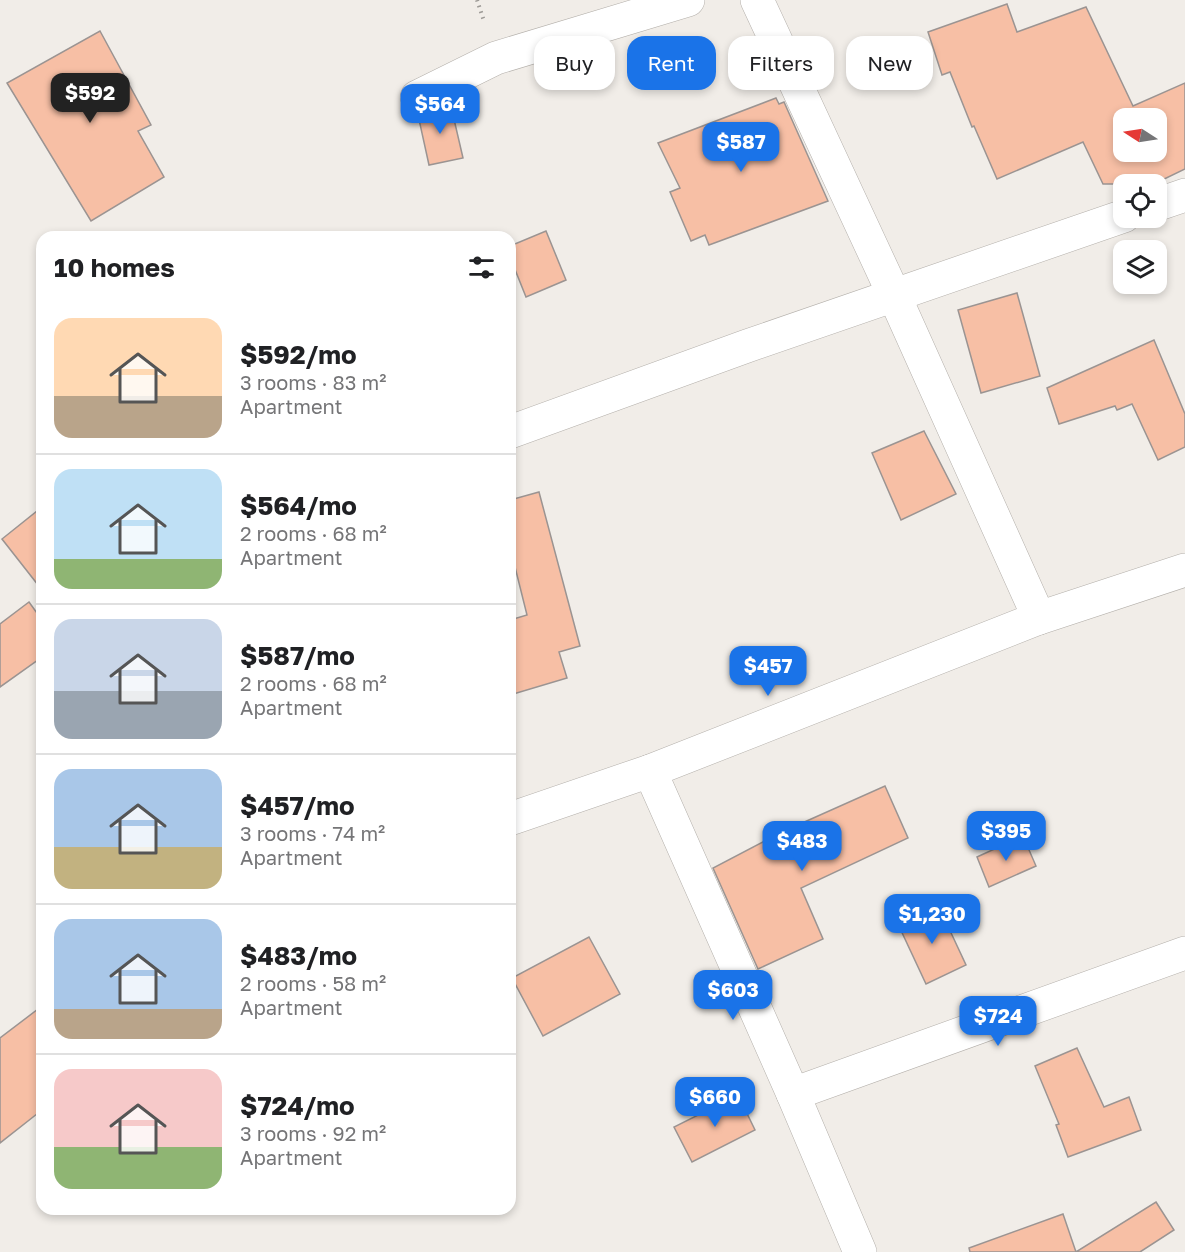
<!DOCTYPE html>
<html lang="en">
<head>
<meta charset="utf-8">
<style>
	:root { --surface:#fff; --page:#f2f2f2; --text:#202124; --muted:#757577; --line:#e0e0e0; --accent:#1a73e8 }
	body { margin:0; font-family:"Golos Text",sans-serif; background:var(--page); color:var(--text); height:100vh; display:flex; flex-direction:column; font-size:22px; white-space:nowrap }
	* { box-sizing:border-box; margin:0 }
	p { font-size:20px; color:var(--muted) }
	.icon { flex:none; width:33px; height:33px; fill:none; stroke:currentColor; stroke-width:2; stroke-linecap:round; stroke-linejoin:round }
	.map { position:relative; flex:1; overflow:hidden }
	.drawer { position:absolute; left:36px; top:231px; width:480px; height:984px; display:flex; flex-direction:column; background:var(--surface); border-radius:18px; box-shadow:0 3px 9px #0003 }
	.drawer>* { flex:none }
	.hud { position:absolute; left:534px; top:36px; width:561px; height:54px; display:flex; gap:12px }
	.needle { width:39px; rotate:282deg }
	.tools { position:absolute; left:1113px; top:108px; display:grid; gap:12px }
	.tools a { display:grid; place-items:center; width:54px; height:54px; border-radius:12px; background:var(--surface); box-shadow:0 3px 9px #0003; font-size:30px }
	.price { position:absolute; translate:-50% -51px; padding:0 14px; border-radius:12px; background:var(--accent); color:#fff; font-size:20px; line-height:39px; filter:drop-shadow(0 2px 3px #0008) }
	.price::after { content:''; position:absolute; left:50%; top:36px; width:18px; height:14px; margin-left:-9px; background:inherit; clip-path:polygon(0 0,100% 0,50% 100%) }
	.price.selected { background:#222; color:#fff }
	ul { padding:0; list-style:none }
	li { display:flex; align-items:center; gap:18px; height:150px; padding:0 18px }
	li+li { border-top:2px solid var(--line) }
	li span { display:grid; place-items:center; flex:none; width:168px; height:120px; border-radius:18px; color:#555 }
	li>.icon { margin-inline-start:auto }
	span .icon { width:72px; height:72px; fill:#fffc; stroke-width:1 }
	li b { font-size:26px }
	h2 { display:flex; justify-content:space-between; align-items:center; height:72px; padding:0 18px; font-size:26px }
	.tag { padding:0 21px; border-radius:18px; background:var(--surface); box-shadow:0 3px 9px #0003; font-size:21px; line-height:54px }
	.tag.selected { background:var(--accent); color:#fff }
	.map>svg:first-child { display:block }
</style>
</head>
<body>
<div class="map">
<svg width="1185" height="1252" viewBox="0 0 1185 1252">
	<rect width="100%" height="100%" fill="#f1ede8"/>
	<g fill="#f7bfa5" stroke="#9b9492" stroke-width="1.5" fill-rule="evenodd">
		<path d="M 1007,4 L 1017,32 L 1086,7 L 1133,106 L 1185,83 L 1185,169 L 1154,184 L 1103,184 L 1083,142 L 997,179 L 974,126 L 972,127 L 950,72 L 942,75 L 928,32 ZM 1124,118 L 1156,118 L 1156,152 L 1124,152 Z"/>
		<path d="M 100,31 L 151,125 L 138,131 L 164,177 L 91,221 L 7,83 Z"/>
		<path d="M 776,98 L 779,104 L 784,102 L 828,201 L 709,245 L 705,235 L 691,241 L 670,192 L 680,188 L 658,143 Z"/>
		<path d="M 450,102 L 463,158 L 429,165 L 418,115 L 425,114 Z"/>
		<path d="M 546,231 L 566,280 L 526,297 L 510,257 L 510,246 Z"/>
		<path d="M 1017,293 L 1040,376 L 981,393 L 958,310 Z"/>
		<path d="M 1154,340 L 1185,414 L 1185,447 L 1158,460 L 1132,404 L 1117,410 L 1115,406 L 1059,424 L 1047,388 Z"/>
		<path d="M 924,431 L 956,494 L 901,520 L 872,453 Z"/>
		<path d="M 539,492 L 580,646 L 559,652 L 567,678 L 510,695 L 510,620 L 527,615 L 510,547 L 510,500 Z"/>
		<path d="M 42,507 L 42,590 L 2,539 Z"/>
		<path d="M 29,602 L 42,620 L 42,657 L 0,687 L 0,624 Z"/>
		<path d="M 885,786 L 908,838 L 801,888 L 823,939 L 758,969 L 713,868 L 782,832 Z"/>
		<path d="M 1023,836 L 1036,866 L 989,887 L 977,857 Z"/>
		<path d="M 938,905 L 966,965 L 926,984 L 898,924 Z"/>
		<path d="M 589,937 L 620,994 L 543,1036 L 512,978 Z"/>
		<path d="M 42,1006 L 42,1110 L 0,1143 L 0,1038 Z"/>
		<path d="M 1077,1048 L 1104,1107 L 1129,1097 L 1141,1130 L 1068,1157 L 1056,1125 L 1059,1124 L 1035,1066 Z"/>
		<path d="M 738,1095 L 755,1130 L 692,1162 L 674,1127 Z"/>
		<path d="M 1156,1202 L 1174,1230 L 1140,1252 L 970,1252 L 969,1248 L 1063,1214 L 1076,1252 Z"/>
	</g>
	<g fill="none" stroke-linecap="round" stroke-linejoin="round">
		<defs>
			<g id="minor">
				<path d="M 757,0 L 894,295 L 1039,618 L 1185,570"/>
				<path d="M 417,97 L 496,58 L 688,0"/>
				<path d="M 1156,205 L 1185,195"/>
				<path d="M 510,432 L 747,346 L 1124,216"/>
				<path d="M 650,771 L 793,1094 L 860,1252"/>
				<path d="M 513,818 L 650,771 L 1039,618"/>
				<path d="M 793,1094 L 1185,953"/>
			</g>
		</defs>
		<use href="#minor" stroke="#b4b0ab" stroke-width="34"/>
		<path stroke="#9d9a96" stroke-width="4" stroke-dasharray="1.5 4.5" stroke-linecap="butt" d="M 477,0 L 484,21"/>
		<use href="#minor" stroke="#fff" stroke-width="33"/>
	</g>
</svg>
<div class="tools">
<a><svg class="needle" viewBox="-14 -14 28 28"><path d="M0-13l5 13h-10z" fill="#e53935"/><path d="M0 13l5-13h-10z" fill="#757577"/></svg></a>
<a><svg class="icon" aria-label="locate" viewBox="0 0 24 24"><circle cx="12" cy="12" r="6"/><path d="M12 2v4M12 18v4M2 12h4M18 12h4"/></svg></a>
<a><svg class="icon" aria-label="layers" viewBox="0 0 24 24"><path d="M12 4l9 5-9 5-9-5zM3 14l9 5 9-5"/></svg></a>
</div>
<b class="price selected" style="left:90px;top:124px">$592</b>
<b class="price" style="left:440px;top:135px">$564</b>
<b class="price" style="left:741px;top:173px">$587</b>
<b class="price" style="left:768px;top:697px">$457</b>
<b class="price" style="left:1006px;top:862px">$395</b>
<b class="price" style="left:802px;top:872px">$483</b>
<b class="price" style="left:932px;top:945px">$1,230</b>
<b class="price" style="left:733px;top:1021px">$603</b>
<b class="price" style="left:998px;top:1047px">$724</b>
<b class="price" style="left:715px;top:1128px">$660</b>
<div class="hud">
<a class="tag">Buy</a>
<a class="tag selected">Rent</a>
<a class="tag">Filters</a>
<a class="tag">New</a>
</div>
<section class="drawer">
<h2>10 homes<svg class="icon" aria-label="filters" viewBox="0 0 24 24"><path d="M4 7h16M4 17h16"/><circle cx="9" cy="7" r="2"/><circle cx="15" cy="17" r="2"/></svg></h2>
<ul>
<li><span style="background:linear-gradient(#ffd9b3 65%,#b9a48a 0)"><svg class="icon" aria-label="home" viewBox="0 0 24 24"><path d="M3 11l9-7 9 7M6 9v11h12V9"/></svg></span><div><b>$592/mo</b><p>3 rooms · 83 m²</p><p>Apartment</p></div></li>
<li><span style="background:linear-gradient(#bfe0f5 75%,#8fb573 0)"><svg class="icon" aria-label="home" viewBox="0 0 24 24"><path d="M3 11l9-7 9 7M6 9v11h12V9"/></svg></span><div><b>$564/mo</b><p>2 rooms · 68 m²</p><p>Apartment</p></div></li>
<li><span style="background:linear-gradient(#c9d6e8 60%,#9aa5b1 0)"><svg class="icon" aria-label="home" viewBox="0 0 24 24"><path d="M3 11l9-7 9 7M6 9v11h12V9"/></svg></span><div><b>$587/mo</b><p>2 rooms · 68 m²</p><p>Apartment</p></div></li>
<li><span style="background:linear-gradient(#a9c7e8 65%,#c2b280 0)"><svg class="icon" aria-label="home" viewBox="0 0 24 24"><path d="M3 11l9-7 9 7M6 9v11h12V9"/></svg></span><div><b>$457/mo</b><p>3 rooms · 74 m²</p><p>Apartment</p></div></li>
<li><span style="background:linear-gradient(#a9c7e8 75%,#b9a48a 0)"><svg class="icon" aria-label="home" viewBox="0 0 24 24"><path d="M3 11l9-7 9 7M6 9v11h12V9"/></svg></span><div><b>$483/mo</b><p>2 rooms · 58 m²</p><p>Apartment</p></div></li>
<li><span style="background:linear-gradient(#f6c9c9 65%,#8fb573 0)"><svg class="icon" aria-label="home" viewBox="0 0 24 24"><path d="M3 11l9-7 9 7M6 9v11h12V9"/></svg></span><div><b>$724/mo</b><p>3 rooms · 92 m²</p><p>Apartment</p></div></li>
</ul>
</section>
</div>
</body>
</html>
